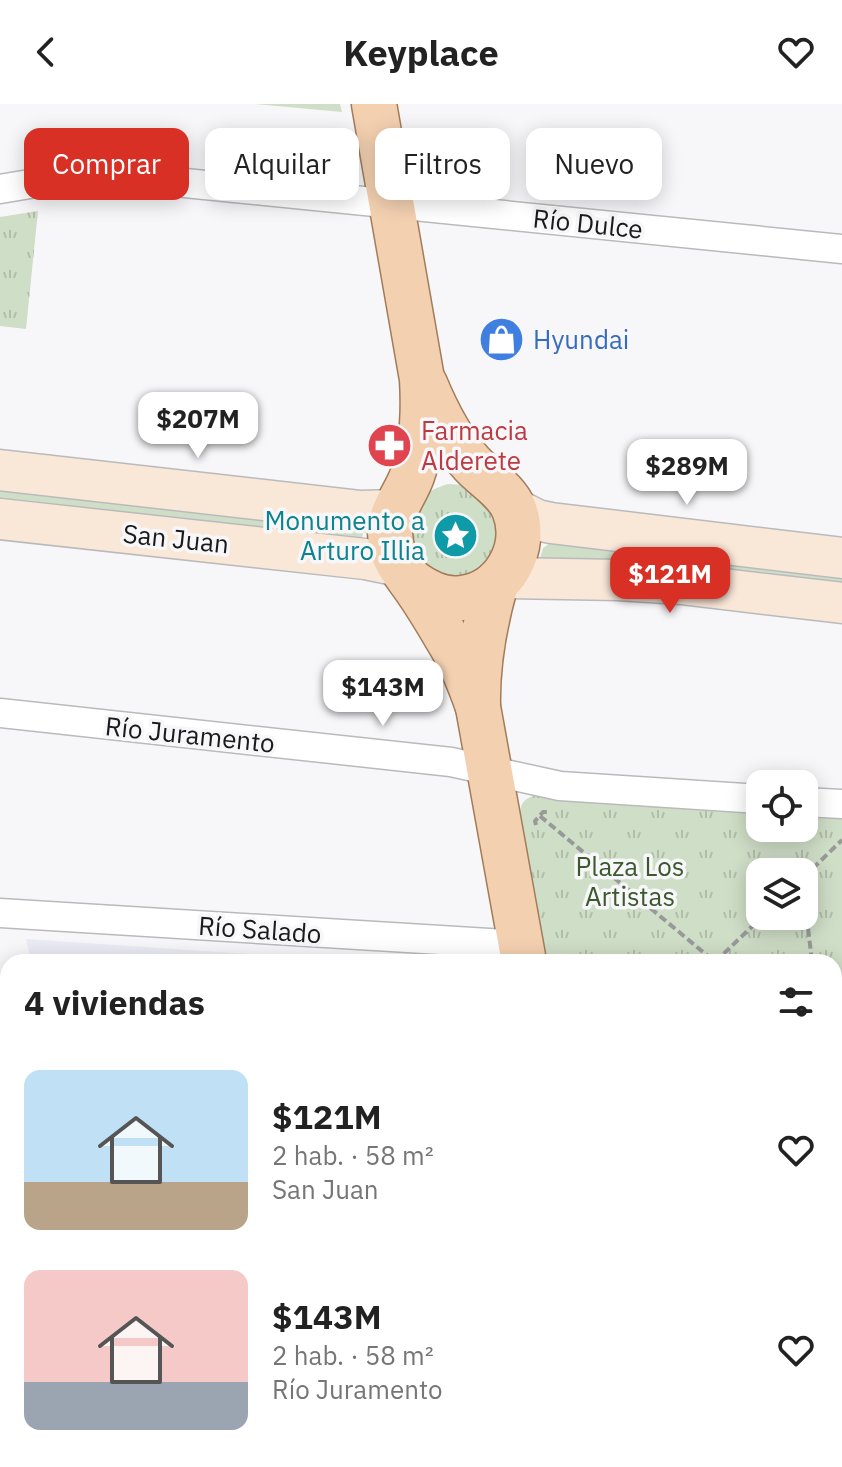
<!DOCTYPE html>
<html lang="es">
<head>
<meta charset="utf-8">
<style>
	:root { --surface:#fff; --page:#f6f6f6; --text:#222; --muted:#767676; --accent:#d93025 }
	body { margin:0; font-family:"IBM Plex Sans",sans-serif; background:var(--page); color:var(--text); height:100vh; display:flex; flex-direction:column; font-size:30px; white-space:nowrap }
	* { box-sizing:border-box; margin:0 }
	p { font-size:26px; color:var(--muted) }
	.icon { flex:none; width:44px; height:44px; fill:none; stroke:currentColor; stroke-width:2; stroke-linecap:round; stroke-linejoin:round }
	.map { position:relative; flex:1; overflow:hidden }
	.details { position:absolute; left:0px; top:850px; width:842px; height:514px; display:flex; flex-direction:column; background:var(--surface); border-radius:24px 24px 0 0; box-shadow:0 4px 20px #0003 }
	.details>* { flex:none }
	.banner { position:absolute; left:24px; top:24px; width:794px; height:72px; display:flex; gap:16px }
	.buttons { position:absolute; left:746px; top:666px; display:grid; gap:16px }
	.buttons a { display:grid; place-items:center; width:72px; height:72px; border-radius:16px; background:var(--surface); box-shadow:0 4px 20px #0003; font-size:40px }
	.price { position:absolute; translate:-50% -68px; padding:0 18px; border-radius:16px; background:#fff; color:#222; font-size:26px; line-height:52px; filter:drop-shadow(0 2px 4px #0008) }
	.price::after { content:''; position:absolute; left:50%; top:48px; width:24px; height:18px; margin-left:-12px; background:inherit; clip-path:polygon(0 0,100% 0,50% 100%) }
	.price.selected { background:var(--accent); color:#fff }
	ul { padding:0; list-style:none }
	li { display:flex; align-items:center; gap:24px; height:200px; padding:0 24px }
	li span { display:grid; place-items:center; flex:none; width:224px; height:160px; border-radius:16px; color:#555 }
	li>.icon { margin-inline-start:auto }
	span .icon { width:96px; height:96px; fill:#fffc; stroke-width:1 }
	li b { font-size:34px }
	h2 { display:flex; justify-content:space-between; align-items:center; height:96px; padding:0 24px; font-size:34px }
	.chip { padding:0 28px; border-radius:16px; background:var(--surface); box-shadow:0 4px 20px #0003; font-size:28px; line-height:72px }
	.chip.selected { background:var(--accent); color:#fff }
	header { display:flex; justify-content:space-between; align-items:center; height:104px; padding:0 24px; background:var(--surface); font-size:36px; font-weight:800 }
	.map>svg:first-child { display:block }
</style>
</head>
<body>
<header><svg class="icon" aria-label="back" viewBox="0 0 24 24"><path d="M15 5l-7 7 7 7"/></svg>Keyplace<svg class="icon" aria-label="heart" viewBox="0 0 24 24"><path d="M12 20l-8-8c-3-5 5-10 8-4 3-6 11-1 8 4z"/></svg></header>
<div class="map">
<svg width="842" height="1363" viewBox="0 0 842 1363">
	<defs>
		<pattern id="park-tufts" width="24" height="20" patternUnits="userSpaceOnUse" patternTransform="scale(2)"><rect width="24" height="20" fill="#cfdec7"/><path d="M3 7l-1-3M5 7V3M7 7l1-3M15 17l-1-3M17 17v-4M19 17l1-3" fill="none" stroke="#b1beaa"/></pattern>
	</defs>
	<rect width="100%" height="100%" fill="#f7f7f9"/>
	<path fill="#eaebf4" d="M 26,835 L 325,855 L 381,858 L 31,858 Z"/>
	<g fill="#cfdec7">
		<path d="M 255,0 L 340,0 L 342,8 Z"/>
		<path d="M 0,377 L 361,422 L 363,431 L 361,436 L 0,403 Z"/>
		<path d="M 552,438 L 842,469 L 842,490 L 540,455 L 543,444 Z"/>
	</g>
	<g fill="url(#park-tufts)" fill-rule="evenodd">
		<path d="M 38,107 L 26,225 L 0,222 L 0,113 Z"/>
		<path d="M 448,380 L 464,381 L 494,398 L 503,447 L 467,481 L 409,455 C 409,414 401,395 448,380 Z"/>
		<path d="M 537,691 L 760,704 L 760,724 L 804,724 L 804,707 L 842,709 L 842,963 L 834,964 L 834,858 L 545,858 L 520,715 C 519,701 523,694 537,691 ZM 760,768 L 804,768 L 804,812 L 760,812 Z"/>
	</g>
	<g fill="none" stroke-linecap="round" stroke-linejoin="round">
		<defs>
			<g id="street">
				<path d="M 0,85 L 78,72 L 105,71 L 842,145"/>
				<path d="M 0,609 L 451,658 L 560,682 L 760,695"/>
				<path d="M 804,698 L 842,700"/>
				<path d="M 0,809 L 521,841"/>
				<path d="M 0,1291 L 8,1290"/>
				<path d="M 140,1356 L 141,1363"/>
				<path d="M 408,1356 L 409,1363"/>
			</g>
			<g id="secondary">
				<path d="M 0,366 L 361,407 L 395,406"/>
				<path d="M 513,404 L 537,416 L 551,419 L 842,454"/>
				<path d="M 0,415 L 365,455 L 399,462"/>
				<path d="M 502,474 L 618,476 L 681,480 L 842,499"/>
				<path d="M 834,981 L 842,980"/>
				<path d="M 0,1119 L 8,1118"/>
			</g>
			<g id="primary">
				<path d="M 374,0 L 422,275 C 424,308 423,341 412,372 C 405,391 390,408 390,429 C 391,452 399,461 412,479 C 425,497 437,517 448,536 C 461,557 470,580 478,603"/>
				<path d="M 411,477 C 426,488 443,497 462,494 C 504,489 529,444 514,405 C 506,386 486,375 472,360 C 451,337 437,309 425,280"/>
				<path d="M 496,479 C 484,521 477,560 478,603 L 524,858"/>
				<path d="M 611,1356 L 613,1363"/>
			</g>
		</defs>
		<use href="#street" stroke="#bababc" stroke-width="31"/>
		<use href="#secondary" stroke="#bababc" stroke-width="43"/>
		<use href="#primary" stroke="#a27c5a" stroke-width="47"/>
		<g stroke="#99999a" stroke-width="4" stroke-dasharray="8 4" stroke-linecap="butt">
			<path d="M 540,712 L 715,858 L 763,812"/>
			<path d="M 536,721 L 535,717 L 543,708 L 550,708"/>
			<path d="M 786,724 L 800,725"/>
			<path d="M 804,773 L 842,736"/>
			<path d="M 804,789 L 812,858"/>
			<path d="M 834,944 L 842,943"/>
		</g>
		<use href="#street" stroke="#fff" stroke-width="28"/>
		<use href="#secondary" stroke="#f9e7d8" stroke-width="40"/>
		<use href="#primary" stroke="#f3d0b0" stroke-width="44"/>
	</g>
	<defs>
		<symbol id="shop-disc" viewBox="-11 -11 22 22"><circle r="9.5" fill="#3f7fe0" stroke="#f7f7f9"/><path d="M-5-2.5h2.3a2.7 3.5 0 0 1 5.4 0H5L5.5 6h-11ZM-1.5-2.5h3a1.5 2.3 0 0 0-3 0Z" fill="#fff"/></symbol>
		<symbol id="pharmacy-disc" viewBox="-11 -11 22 22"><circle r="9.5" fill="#e0444e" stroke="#f7f7f9"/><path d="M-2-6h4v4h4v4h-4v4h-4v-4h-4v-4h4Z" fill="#fff"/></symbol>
		<symbol id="sight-disc" viewBox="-11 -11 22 22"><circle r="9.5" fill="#0f9aa8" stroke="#f7f7f9"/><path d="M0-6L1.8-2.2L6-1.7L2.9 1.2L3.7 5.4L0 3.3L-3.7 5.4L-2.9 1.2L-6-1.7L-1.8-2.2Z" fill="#fff"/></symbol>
	</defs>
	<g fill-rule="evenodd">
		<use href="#shop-disc" x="476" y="210" width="51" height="51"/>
		<use href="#pharmacy-disc" x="364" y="316" width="51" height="51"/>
		<use href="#sight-disc" x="430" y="406" width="51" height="51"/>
	</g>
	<g text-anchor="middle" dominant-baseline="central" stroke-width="7" stroke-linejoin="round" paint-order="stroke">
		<g font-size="26" fill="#1a1a1a" stroke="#f7f7f9">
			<text transform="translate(588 119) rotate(6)">Río Dulce</text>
			<text transform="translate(176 434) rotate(6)">San Juan</text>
			<text transform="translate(190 630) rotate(6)">Río Juramento</text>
			<text transform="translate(260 825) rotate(4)">Río Salado</text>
		</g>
		<g font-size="26" fill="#366cbe" stroke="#f7f7f9" text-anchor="start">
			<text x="533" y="235">Hyundai</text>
		</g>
		<g font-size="26" fill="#be3a42" stroke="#f7f7f9" text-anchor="start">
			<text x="421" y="326">Farmacia<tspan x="421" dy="30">Alderete</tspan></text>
		</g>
		<g font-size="26" fill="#0d838f" stroke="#f7f7f9" text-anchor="end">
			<text x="425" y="416">Monumento a<tspan x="425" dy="30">Arturo Illia</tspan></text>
		</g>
		<g font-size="26" fill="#3c582d" stroke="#f7f7f9">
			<text x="630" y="762">Plaza Los<tspan x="630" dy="30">Artistas</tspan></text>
		</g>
	</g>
</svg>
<div class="buttons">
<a><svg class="icon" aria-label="locate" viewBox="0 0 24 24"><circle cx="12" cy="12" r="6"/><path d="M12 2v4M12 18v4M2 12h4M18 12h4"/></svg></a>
<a><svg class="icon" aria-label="layers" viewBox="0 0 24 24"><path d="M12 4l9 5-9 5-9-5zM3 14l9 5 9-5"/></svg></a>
</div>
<b class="price" style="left:198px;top:356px">$207M</b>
<b class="price" style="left:687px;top:403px">$289M</b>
<b class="price selected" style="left:670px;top:511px">$121M</b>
<b class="price" style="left:383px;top:624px">$143M</b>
<div class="banner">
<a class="chip selected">Comprar</a>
<a class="chip">Alquilar</a>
<a class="chip">Filtros</a>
<a class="chip">Nuevo</a>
</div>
<section class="details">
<h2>4 viviendas<svg class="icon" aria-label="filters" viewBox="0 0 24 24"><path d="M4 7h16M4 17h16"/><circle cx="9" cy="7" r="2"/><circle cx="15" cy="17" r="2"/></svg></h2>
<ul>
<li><span style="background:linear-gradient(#bfe0f5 70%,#b9a48a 0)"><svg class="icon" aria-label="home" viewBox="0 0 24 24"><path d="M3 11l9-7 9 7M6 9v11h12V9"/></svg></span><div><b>$121M</b><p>2 hab. · 58 m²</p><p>San Juan</p></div><svg class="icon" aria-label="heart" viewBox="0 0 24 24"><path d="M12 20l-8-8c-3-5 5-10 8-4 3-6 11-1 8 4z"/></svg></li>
<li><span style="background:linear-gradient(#f6c9c9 70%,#9aa5b1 0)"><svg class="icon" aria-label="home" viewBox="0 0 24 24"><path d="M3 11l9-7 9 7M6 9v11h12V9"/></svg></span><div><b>$143M</b><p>2 hab. · 58 m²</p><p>Río Juramento</p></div><svg class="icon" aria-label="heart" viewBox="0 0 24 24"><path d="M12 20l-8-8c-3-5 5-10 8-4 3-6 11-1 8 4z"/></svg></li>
</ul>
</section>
</div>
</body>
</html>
